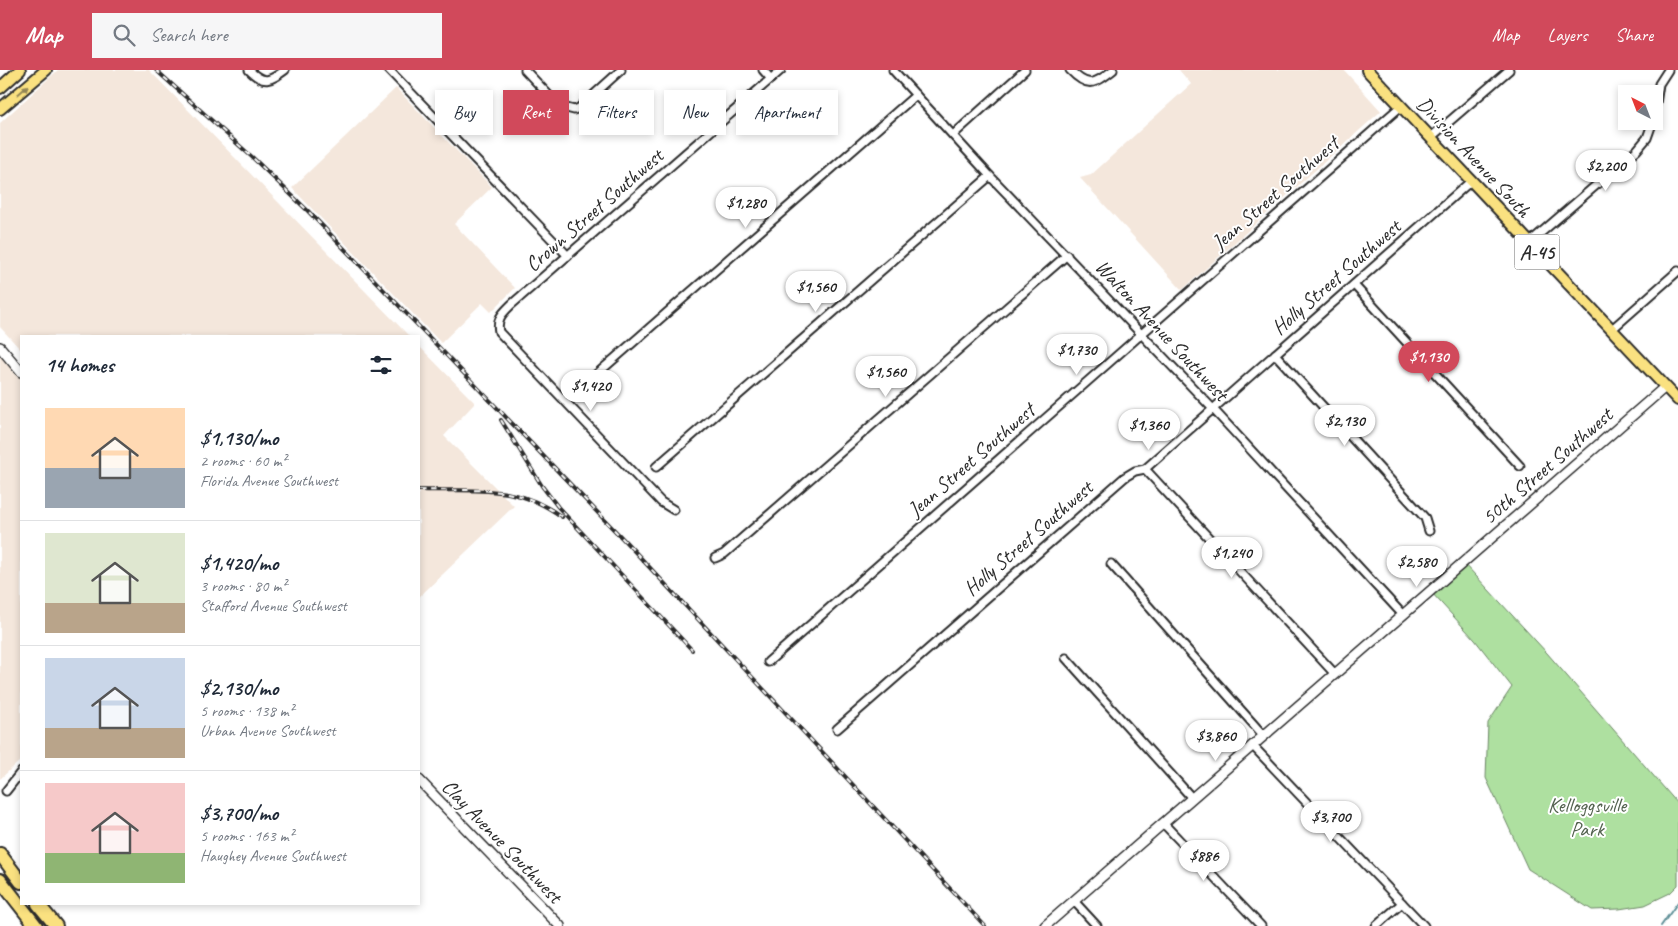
<!DOCTYPE html>
<html lang="en">
<head>
<meta charset="utf-8">
<style>
	:root { --surface:#fff; --page:#f6f6f7; --text:#1f2937; --muted:#747a83; --line:#e0e1e3; --accent:#d1495b }
	body { margin:0; font-family:Caveat,sans-serif; background:var(--page); color:var(--text); height:100vh; display:flex; flex-direction:column; font-size:19px; white-space:nowrap }
	* { box-sizing:border-box; margin:0 }
	p { font-size:16px; color:var(--muted) }
	.icon { flex:none; width:28px; height:28px; fill:none; stroke:currentColor; stroke-width:2; stroke-linecap:round; stroke-linejoin:round }
	.map { position:relative; flex:1; overflow:hidden }
	.drawer { position:absolute; left:20px; top:265px; width:400px; height:570px; display:flex; flex-direction:column; background:var(--surface); border-radius:0px; box-shadow:0 2px 8px #0003 }
	.drawer>* { flex:none }
	.top-card { position:absolute; left:435px; top:20px; width:475px; height:45px; display:flex; gap:10px }
	.needle { width:32px; rotate:318deg }
	.buttons { position:absolute; left:1618px; top:15px; display:grid; gap:10px }
	.buttons a { display:grid; place-items:center; width:45px; height:45px; border-radius:0px; background:var(--surface); box-shadow:0 2px 8px #0003; font-size:25px }
	.price { position:absolute; translate:-50% -42px; padding:0 11px; border-radius:18px; background:#fff; color:#222; font-size:16px; line-height:32px; filter:drop-shadow(0 1px 2px #0008) }
	.price::after { content:''; position:absolute; left:50%; top:30px; width:15px; height:11px; margin-left:-8px; background:inherit; clip-path:polygon(0 0,100% 0,50% 100%) }
	.price.current { background:var(--accent); color:#fff }
	ul { padding:0; list-style:none }
	li { display:flex; align-items:center; gap:15px; height:125px; padding:0 25px }
	li+li { border-top:1px solid var(--line) }
	li span { display:grid; place-items:center; flex:none; width:140px; height:100px; border-radius:0px; color:#555 }
	li>.icon { margin-inline-start:auto }
	span .icon { width:60px; height:60px; fill:#fffc; stroke-width:1 }
	li b { font-size:21px }
	h2 { display:flex; justify-content:space-between; align-items:center; height:60px; padding:0 25px; font-size:21px }
	.tag { padding:0 18px; border-radius:0px; background:var(--surface); box-shadow:0 2px 8px #0003; font-size:18px; line-height:45px }
	.tag.current { background:var(--accent); color:#fff }
	header { display:flex; align-items:center; gap:30px; box-sizing:border-box; height:70px; padding:0 25px; background:var(--accent); color:#fff }
	header strong { font-size:24px }
	nav { display:flex; gap:28px; margin-inline-start:auto; font-size:18px }
	.search { width:350px; height:45px; background:var(--page); display:flex; align-items:center; gap:12px; box-sizing:border-box; padding:0 18px; border-radius:0px; color:var(--muted); font-size:19px }
	.map>svg:first-child { display:block }
</style>
</head>
<body>
<header>
<strong>Map</strong>
<div class="search"><svg class="icon" aria-label="search" viewBox="0 0 24 24"><circle cx="10" cy="10" r="6"/><path d="M15 15l6 6"/></svg>Search here</div>
<nav><a>Map</a><a>Layers</a><a>Share</a></nav>
</header>
<div class="map">
<svg width="1678" height="856" viewBox="0 0 1678 856">
	<rect width="100%" height="100%" fill="#fff"/>
	<filter id="ink" filterUnits="userSpaceOnUse"><feTurbulence type="fractalNoise" baseFrequency=".02" numOctaves="2"/><feDisplacementMap in="SourceGraphic" scale="10" xChannelSelector="R" yChannelSelector="G"/><feConvolveMatrix kernelMatrix="1 2 1 2 8 2 1 2 1" color-interpolation-filters="sRGB"/></filter>
	<g filter="url(#ink)">
		<g fill="#f4e7dc">
			<path d="M 58,0 L 149,0 L 409,266 L 21,266 L 21,280 L 0,257 L 0,53 Z"/>
			<path d="M 1179,0 L 1344,0 L 1381,41 L 1182,220 L 1080,108 L 1091,105 L 1191,14 Z"/>
			<path d="M 396,18 L 492,117 L 454,154 L 515,218 L 491,242 L 482,233 L 441,273 L 292,118 Z"/>
			<path d="M 419,276 L 475,333 L 444,366 L 514,436 L 419,527 Z"/>
			<path d="M 0,284 L 21,306 L 21,690 L 0,709 Z"/>
		</g>
		<path fill="#aee0a0" stroke="#6c8666" d="M 1464,493 L 1547,583 L 1678,734 L 1678,815 L 1670,823 L 1645,835 L 1619,839 L 1592,840 L 1528,799 L 1486,708 L 1488,653 L 1512,617 L 1475,570 L 1431,522 Z"/>
		<g fill="none" stroke-linecap="round" stroke-linejoin="round">
			<path stroke="#5f8f97" stroke-width="2" d="M 1661,856 L 1678,832"/>
			<defs>
				<g id="minor">
					<path d="M 249,0 C 264,15 270,11 285,0"/>
					<path d="M 389,0 L 568,186"/>
					<path d="M 525,0 L 559,36 L 574,40 L 579,38 L 621,0"/>
					<path d="M 763,0 L 771,9"/>
					<path d="M 893,0 L 990,106 L 1213,339 L 1403,545"/>
					<path d="M 1070,0 C 1087,18 1094,15 1113,0"/>
					<path d="M 1654,47 L 1659,14 L 1668,0"/>
					<path d="M 953,65 L 1025,0"/>
					<path d="M 1430,68 L 1509,0"/>
					<path d="M 1529,173 L 1637,80 L 1647,68 L 1653,51"/>
					<path d="M 1354,215 L 1520,396"/>
					<path d="M 1611,260 L 1678,201"/>
					<path d="M 1275,284 L 1425,448 L 1429,461"/>
					<path d="M 590,310 L 916,25"/>
					<path d="M 656,397 L 990,106"/>
					<path d="M 1145,399 L 1335,604"/>
					<path d="M 674,440 L 661,432 L 499,262 C 496,248 503,243 512,234 L 781,0"/>
					<path d="M 715,488 L 724,484 L 1067,185"/>
					<path d="M 1111,494 L 1264,666"/>
					<path d="M 1066,588 L 1192,728"/>
					<path d="M 768,592 L 1400,37"/>
					<path d="M 837,659 L 1125,407 L 1135,401 L 1145,399 L 1471,111"/>
					<path d="M 1253,676 L 1424,856"/>
					<path d="M 6,721 L 21,702"/>
					<path d="M 1163,753 L 1261,856"/>
					<path d="M 1074,831 L 1097,856"/>
					<path d="M 1376,856 L 1402,833"/>
				</g>
				<g id="tertiary">
					<path d="M 0,277 L 21,302"/>
					<path d="M 419,710 L 560,856"/>
					<path d="M 1045,856 L 1665,317"/>
				</g>
				<g id="primary">
					<path d="M 1367,0 L 1678,330"/>
					<path d="M 0,18 L 20,0"/>
					<path d="M 0,39 L 46,0"/>
				</g>
				<g id="motorway">
					<path d="M 0,784 L 21,812"/>
					<path d="M 0,810 L 36,856"/>
					<path d="M 38,834 L 56,856"/>
				</g>
			</defs>
			<use href="#minor" stroke="#2b2b2b" stroke-width="11"/>
			<use href="#tertiary" stroke="#2b2b2b" stroke-width="12"/>
			<use href="#primary" stroke="#2b2b2b" stroke-width="14"/>
			<use href="#motorway" stroke="#2b2b2b" stroke-width="16"/>
			<use href="#minor" stroke="#fff" stroke-width="7"/>
			<use href="#tertiary" stroke="#fff" stroke-width="9"/>
			<use href="#primary" stroke="#fae180" stroke-width="10"/>
			<use href="#motorway" stroke="#fae180" stroke-width="12"/>
			<defs>
				<g id="rail">
					<path d="M 156,0 L 252,87 L 308,141 L 623,469 L 985,856"/>
					<path d="M 501,350 L 542,416 L 558,437 L 692,580"/>
					<path d="M 419,420 C 473,422 515,412 562,447"/>
				</g>
			</defs>
			<use href="#rail" stroke="#2b2b2b" stroke-width="4"/>
			<use href="#rail" stroke="#fff" stroke-width="2" stroke-dasharray="5.5" stroke-linecap="butt"/>
		</g>
		<defs><path id="oneway-solid" d="M-6-.8H1V-3.2L6.5 0L1 3.2V.8H-6Z" transform="scale(1.25)"/></defs>
		<use fill="#928656" href="#oneway-solid" transform="translate(23 20) rotate(-41)"/>
	</g>
	<g text-anchor="middle" dominant-baseline="central" stroke-width="4" stroke-linejoin="round" paint-order="stroke">
		<rect fill="#fff" stroke="#6b6b6b" stroke-width="1" x="1514.5" y="164.5" width="45" height="35" rx="4"/>
		<g font-size="20" font-weight="bold" fill="#2b2b2b">
			<text x="1537" y="182">A-45</text>
		</g>
		<g font-size="21" fill="#2b2b2b" stroke="#fff">
			<text transform="translate(1474 87) rotate(47)">Division Avenue South</text>
			<text transform="translate(1275 123) rotate(-41)">Jean Street Southwest</text>
			<text transform="translate(594 140) rotate(-41)">Crown Street Southwest</text>
			<text transform="translate(1336 207) rotate(-41)">Holly Street Southwest</text>
			<text transform="translate(1162 260) rotate(47)">Walton Avenue Southwest</text>
			<text transform="translate(971 390) rotate(-41)">Jean Street Southwest</text>
			<text transform="translate(1547 396) rotate(-41)">50th Street Southwest</text>
			<text transform="translate(1028 468) rotate(-41)">Holly Street Southwest</text>
			<text transform="translate(502 771) rotate(46)">Clay Avenue Southwest</text>
		</g>
		<g font-size="21" fill="#52614e" stroke="#fff">
			<text x="1587" y="735">Kelloggsville<tspan x="1587" dy="24">Park</tspan></text>
		</g>
	</g>
</svg>
<div class="buttons">
<a><svg class="needle" viewBox="-14 -14 28 28"><path d="M0-13l5 13h-10z" fill="#e53935"/><path d="M0 13l5-13h-10z" fill="#747a83"/></svg></a>
</div>
<b class="price" style="left:1606px;top:122px">$2,200</b>
<b class="price" style="left:746px;top:159px">$1,280</b>
<b class="price" style="left:816px;top:243px">$1,560</b>
<b class="price" style="left:1077px;top:306px">$1,730</b>
<b class="price current" style="left:1429px;top:313px">$1,130</b>
<b class="price" style="left:886px;top:328px">$1,560</b>
<b class="price" style="left:591px;top:342px">$1,420</b>
<b class="price" style="left:1345px;top:377px">$2,130</b>
<b class="price" style="left:1149px;top:381px">$1,360</b>
<b class="price" style="left:1232px;top:509px">$1,240</b>
<b class="price" style="left:1417px;top:518px">$2,580</b>
<b class="price" style="left:1216px;top:692px">$3,860</b>
<b class="price" style="left:1331px;top:773px">$3,700</b>
<b class="price" style="left:1204px;top:812px">$886</b>
<div class="top-card">
<a class="tag">Buy</a>
<a class="tag current">Rent</a>
<a class="tag">Filters</a>
<a class="tag">New</a>
<a class="tag">Apartment</a>
</div>
<section class="drawer">
<h2>14 homes<svg class="icon" aria-label="filters" viewBox="0 0 24 24"><path d="M4 7h16M4 17h16"/><circle cx="9" cy="7" r="2"/><circle cx="15" cy="17" r="2"/></svg></h2>
<ul>
<li><span style="background:linear-gradient(#ffd9b3 60%,#9aa5b1 0)"><svg class="icon" aria-label="home" viewBox="0 0 24 24"><path d="M3 11l9-7 9 7M6 9v11h12V9"/></svg></span><div><b>$1,130/mo</b><p>2 rooms · 60 m²</p><p>Florida Avenue Southwest</p></div></li>
<li><span style="background:linear-gradient(#dfe7d0 70%,#b9a48a 0)"><svg class="icon" aria-label="home" viewBox="0 0 24 24"><path d="M3 11l9-7 9 7M6 9v11h12V9"/></svg></span><div><b>$1,420/mo</b><p>3 rooms · 80 m²</p><p>Stafford Avenue Southwest</p></div></li>
<li><span style="background:linear-gradient(#c9d6e8 70%,#b9a48a 0)"><svg class="icon" aria-label="home" viewBox="0 0 24 24"><path d="M3 11l9-7 9 7M6 9v11h12V9"/></svg></span><div><b>$2,130/mo</b><p>5 rooms · 138 m²</p><p>Urban Avenue Southwest</p></div></li>
<li><span style="background:linear-gradient(#f6c9c9 70%,#8fb573 0)"><svg class="icon" aria-label="home" viewBox="0 0 24 24"><path d="M3 11l9-7 9 7M6 9v11h12V9"/></svg></span><div><b>$3,700/mo</b><p>5 rooms · 163 m²</p><p>Haughey Avenue Southwest</p></div></li>
</ul>
</section>
</div>
</body>
</html>
